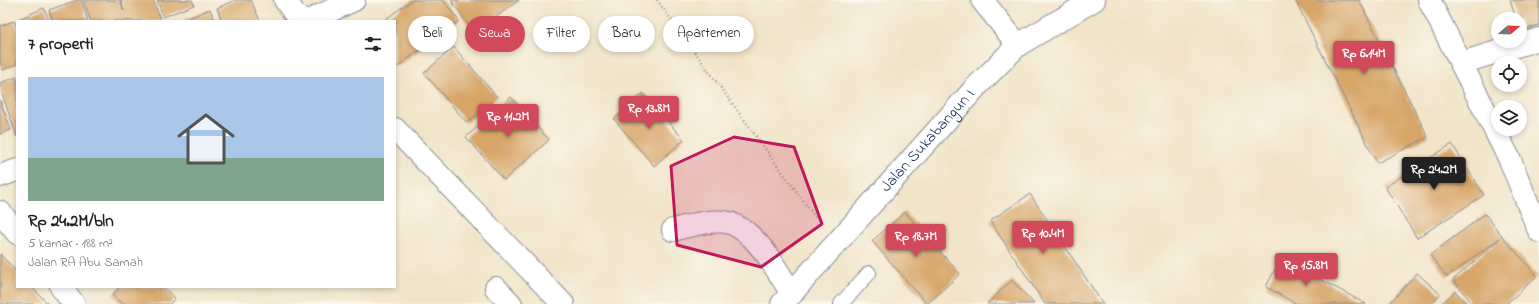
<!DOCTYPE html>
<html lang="id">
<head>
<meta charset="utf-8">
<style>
	:root { --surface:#fff; --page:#f6f6f6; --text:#202124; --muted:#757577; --accent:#d1495b }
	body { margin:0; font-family:"Indie Flower",sans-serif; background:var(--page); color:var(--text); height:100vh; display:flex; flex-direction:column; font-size:15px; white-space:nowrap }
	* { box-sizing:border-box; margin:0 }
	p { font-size:13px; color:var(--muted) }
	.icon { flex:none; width:22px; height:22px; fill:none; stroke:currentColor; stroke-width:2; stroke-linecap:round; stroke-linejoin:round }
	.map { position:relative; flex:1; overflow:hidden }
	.details { position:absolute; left:16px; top:20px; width:380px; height:268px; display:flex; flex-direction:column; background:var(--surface); border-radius:0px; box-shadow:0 2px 6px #0003 }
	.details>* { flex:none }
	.guide { position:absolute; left:408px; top:16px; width:380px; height:36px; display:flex; gap:8px }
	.needle { width:26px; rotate:71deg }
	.fabs { position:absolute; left:1491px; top:12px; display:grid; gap:8px }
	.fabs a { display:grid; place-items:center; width:36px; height:36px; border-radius:50%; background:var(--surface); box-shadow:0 2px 6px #0003; font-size:20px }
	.price { position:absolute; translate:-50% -34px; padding:0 9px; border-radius:4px; background:var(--accent); color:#fff; font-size:13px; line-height:26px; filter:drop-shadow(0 1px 2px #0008) }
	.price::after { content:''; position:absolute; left:50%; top:24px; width:12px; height:9px; margin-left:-6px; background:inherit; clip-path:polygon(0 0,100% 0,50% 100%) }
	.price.selected { background:#222; color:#fff }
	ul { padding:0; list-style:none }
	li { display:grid; align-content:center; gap:8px; height:212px; padding:0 12px }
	li span { display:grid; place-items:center; height:124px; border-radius:0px; color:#555 }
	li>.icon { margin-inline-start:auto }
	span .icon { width:72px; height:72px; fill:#fffc; stroke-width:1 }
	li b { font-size:17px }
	h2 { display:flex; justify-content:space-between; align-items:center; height:48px; padding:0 12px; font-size:17px }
	.chip { padding:0 14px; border-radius:18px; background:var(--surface); box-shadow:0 2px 6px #0003; font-size:14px; line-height:36px }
	.chip.selected { background:var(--accent); color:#fff }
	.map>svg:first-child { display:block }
</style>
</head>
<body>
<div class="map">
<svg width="1539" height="304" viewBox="0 0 1539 304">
	<rect width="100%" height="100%" fill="#fbf7ec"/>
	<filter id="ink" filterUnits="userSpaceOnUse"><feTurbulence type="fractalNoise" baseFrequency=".025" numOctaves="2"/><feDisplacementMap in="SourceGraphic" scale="8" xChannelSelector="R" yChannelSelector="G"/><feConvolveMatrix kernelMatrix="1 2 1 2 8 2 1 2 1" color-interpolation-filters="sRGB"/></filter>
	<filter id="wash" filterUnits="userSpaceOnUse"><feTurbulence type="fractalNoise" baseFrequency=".012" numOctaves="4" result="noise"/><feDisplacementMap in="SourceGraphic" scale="16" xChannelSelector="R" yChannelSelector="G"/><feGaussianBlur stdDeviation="0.9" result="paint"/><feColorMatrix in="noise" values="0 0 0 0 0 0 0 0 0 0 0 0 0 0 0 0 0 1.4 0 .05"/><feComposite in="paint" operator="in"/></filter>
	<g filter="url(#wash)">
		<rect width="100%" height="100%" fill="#f1e4c8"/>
		<g id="blocks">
			<g fill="#d7a568">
				<path d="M 77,0 L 81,0 L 88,21 L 53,21 L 49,10 Z"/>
				<path d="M 83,0 L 120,0 L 124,11 L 121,0 L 153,0 L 161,21 L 91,21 Z"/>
				<path d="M 157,0 L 192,0 L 194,5 L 163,17 Z"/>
				<path d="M 236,0 L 251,0 L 260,21 L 222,21 L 217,8 Z"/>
				<path d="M 412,0 L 443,0 L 459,21 L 397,67 L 395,64 L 395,21 L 383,21 Z"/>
				<path d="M 451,0 L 519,0 L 474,33 Z"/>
				<path d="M 1295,0 L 1359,0 L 1428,137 L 1377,163 Z"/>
				<path d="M 1510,0 L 1539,0 L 1539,25 L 1520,31 L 1520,19 L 1516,19 Z"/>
				<path d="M 44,8 L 49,21 L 20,21 L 19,19 Z"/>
				<path d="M 210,9 L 215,21 L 181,21 Z"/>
				<path d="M 14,21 L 17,27 L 17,64 L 3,70 L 0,63 L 0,26 Z"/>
				<path d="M 454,47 L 497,97 L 467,123 L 424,73 Z"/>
				<path d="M 17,77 L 17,137 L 0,88 L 0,83 Z"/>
				<path d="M 643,93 L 684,140 L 654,166 L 614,119 Z"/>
				<path d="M 511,97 L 549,140 L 504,180 L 466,137 Z"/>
				<path d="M 0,100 L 11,130 L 0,134 Z"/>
				<path d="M 1452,144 L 1484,195 L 1417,238 L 1385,187 Z"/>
				<path d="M 1030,194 L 1103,304 L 1045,304 L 990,221 Z"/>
				<path d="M 905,212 L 960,274 L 927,304 L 872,241 Z"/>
				<path d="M 1485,214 L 1502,236 L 1537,276 L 1506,304 L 1473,304 L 1453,280 L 1500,238 L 1447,277 L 1430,255 Z"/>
				<path d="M 0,254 L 17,272 L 17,287 L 32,287 L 48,304 L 0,304 Z"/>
				<path d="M 1281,258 L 1366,304 L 1297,304 L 1266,287 Z"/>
				<path d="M 1417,273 L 1440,294 L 1432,304 L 1389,304 Z"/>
				<path d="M 1012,280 L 1034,304 L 987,304 Z"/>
				<path d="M 120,287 L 163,287 L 175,298 L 170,304 L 122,304 L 112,295 Z"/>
				<path d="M 1455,291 L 1467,304 L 1441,304 Z"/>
			</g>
		</g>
	</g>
	<g filter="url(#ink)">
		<use href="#blocks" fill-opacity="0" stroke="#868a93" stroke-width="1"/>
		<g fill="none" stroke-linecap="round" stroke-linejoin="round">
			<defs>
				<path id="service" d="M 841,304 L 869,273"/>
				<g id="minor">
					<path d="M 285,0 L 300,21"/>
					<path d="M 982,0 L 1018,45"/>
					<path d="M 308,21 L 354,0"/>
					<path d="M 1461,63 L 1539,39"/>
					<path d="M 395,129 L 563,304"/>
					<path d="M 0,176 L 17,170"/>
					<path d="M 0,212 L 17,233"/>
					<path d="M 673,230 C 688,226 714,218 730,223 C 758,233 777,271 792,294"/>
					<path d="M 61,287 L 74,304"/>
					<path d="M 496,288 L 511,304"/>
					<path id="s1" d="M 782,304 L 976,87 L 1018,45 L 1094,0"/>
				</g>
				<path id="tertiary" d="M 1429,0 L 1510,160 L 1539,231"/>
			</defs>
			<use href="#service" stroke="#868a93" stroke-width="16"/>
			<use href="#minor" stroke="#868a93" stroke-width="24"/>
			<use href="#tertiary" stroke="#868a93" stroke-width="24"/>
			<path stroke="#868a93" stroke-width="2.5" stroke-dasharray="1 3" stroke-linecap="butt" d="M 657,0 L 820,224"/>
			<use href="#service" stroke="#fff" stroke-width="14"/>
			<use href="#minor" stroke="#fff" stroke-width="22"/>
			<use href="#tertiary" stroke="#fff" stroke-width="22"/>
		</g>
	</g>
	<path fill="#c2185b" fill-opacity="0.2" stroke="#c2185b" stroke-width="3" stroke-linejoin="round" d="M 734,137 L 794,147 L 822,224 L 761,267 L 677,245 L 671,166 Z"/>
	<g text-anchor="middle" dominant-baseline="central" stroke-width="3" stroke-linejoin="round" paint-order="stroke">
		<g font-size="16" fill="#1b2f5e" stroke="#fbf7ec">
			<text stroke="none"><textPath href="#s1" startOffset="219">Jalan Sukabangun I</textPath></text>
		</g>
	</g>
</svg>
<div class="fabs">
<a><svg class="needle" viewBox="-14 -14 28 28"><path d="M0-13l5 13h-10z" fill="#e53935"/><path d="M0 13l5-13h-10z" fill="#757577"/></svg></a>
<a><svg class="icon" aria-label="locate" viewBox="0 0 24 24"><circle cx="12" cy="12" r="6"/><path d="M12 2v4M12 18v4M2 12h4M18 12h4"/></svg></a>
<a><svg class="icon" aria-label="layers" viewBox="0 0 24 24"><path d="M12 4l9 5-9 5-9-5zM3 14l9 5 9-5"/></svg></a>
</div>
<b class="price" style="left:1364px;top:75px">Rp 6.14M</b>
<b class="price" style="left:649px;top:130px">Rp 13.8M</b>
<b class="price" style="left:508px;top:138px">Rp 11.2M</b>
<b class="price selected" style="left:1434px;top:191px">Rp 24.2M</b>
<b class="price" style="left:1043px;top:255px">Rp 10.4M</b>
<b class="price" style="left:916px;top:258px">Rp 18.7M</b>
<b class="price" style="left:1306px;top:287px">Rp 15.8M</b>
<div class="guide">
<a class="chip">Beli</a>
<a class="chip selected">Sewa</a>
<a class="chip">Filter</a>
<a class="chip">Baru</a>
<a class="chip">Apartemen</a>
</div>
<section class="details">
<h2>7 properti<svg class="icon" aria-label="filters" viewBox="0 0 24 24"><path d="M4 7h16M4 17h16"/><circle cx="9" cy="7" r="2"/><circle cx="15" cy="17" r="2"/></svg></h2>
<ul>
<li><span style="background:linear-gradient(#a9c7e8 65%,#7fa58c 0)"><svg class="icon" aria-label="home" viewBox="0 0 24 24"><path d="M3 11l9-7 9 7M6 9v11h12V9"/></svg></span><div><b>Rp 24.2M/bln</b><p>5 kamar · 188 m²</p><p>Jalan RA Abu Samah</p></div></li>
</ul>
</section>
</div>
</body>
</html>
